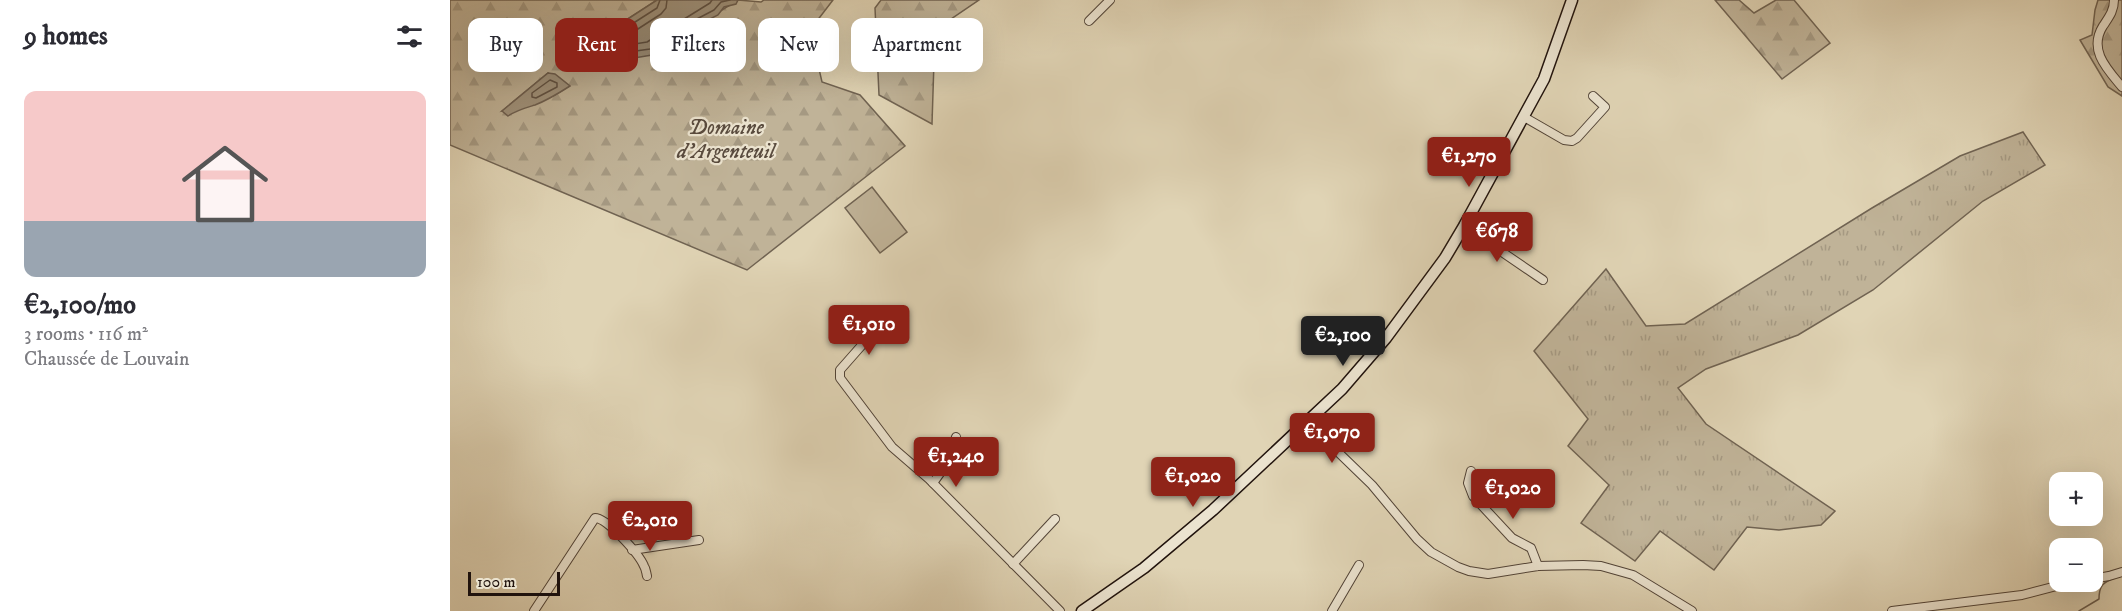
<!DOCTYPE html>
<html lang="en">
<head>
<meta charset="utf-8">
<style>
	:root { --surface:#fff; --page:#f2f2f3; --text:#2b2b33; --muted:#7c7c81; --accent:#8f2418 }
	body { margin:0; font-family:"IM FELL DW Pica",serif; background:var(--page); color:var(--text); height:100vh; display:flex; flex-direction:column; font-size:22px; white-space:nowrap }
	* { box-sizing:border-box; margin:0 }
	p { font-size:20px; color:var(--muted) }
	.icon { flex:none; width:33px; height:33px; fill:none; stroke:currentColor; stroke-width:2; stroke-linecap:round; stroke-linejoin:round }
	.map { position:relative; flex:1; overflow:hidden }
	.drawer { display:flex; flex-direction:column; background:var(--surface); width:450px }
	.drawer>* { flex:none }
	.top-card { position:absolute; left:18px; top:18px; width:570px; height:54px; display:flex; gap:12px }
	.buttons { position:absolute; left:1599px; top:472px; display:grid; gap:12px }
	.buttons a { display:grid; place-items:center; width:54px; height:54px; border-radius:12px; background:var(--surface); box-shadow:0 6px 24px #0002; font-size:30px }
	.scale { position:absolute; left:18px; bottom:15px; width:92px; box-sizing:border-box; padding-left:6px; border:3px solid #21130d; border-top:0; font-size:16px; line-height:21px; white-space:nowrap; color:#21130d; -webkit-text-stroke:4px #ebe3cf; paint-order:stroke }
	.price { position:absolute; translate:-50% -51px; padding:0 14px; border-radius:6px; background:var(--accent); color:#fff; font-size:20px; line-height:39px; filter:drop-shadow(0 2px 3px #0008) }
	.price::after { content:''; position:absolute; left:50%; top:36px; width:18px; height:14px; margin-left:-9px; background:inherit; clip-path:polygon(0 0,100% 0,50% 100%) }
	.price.active { background:#222; color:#fff }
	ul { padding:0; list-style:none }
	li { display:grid; align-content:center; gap:12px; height:318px; padding:0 24px }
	li span { display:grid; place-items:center; height:186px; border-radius:12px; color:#555 }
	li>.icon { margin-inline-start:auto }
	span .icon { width:108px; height:108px; fill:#fffc; stroke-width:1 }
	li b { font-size:26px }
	h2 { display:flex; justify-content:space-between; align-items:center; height:72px; padding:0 24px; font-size:26px }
	.chip { padding:0 21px; border-radius:12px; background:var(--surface); box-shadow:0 6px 24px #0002; font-size:21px; line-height:54px }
	.chip.active { background:var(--accent); color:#fff }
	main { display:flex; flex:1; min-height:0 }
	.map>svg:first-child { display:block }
</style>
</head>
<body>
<main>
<section class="drawer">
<h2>9 homes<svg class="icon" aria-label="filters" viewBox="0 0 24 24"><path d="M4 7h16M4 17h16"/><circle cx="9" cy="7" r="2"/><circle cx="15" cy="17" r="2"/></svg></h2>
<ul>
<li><span style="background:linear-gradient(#f6c9c9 70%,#9aa5b1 0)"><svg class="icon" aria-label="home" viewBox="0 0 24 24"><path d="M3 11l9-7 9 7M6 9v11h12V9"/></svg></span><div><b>€2,100/mo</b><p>3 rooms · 116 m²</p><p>Chaussée de Louvain</p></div></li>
</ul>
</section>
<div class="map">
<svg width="1672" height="611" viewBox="0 0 1672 611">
	<defs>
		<pattern id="grass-tufts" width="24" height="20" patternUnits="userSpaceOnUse" patternTransform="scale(1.5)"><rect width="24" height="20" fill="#c0b398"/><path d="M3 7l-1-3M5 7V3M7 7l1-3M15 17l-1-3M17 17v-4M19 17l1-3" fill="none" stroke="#a59982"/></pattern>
		<pattern id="forest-firs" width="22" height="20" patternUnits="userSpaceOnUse" patternTransform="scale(1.5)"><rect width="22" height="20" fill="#c0b398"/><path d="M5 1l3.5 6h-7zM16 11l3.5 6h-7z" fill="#a59982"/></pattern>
	</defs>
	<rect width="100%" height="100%" fill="#e0d4b5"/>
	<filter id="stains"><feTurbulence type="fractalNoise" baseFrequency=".00333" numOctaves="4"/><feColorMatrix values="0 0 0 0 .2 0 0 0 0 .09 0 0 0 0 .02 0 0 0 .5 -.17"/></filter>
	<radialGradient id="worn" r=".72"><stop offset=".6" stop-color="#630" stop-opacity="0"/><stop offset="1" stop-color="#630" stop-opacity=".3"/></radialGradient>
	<path fill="url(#grass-tufts)" stroke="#706352" stroke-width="1.5" d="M 1573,132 L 1595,165 L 1533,201 L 1423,290 L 1348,335 L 1256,369 L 1228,388 L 1256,424 L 1385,511 L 1371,525 L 1329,530 L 1297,527 L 1264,570 L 1210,531 L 1185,561 L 1131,523 L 1159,485 L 1118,446 L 1138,419 L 1084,351 L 1156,269 L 1196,326 L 1235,324 L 1422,208 L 1510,156 Z"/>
	<g fill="url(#forest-firs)" stroke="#706352" stroke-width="1.5" fill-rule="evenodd">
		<path d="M 0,0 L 207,0 L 167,26 L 150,30 L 246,26 L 288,0 L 311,2 L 314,0 L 383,0 L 360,30 L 372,82 L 410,95 L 455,146 L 297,270 L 0,145 ZM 98,73 L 119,86 C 99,101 77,107 52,111 Z"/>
		<path d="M 431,0 L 529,0 L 485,30 L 482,124 L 429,95 L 425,8 Z"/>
		<path d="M 1265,0 L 1289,0 L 1304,13 L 1326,0 L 1344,0 L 1380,43 L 1332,79 Z"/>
		<path d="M 1648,0 L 1672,0 L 1672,96 L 1658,87 L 1630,40 L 1642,35 L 1645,10 Z"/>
	</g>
	<path fill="#c0b398" stroke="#706352" stroke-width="1.5" d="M 422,187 L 457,232 L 430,253 L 395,208 Z"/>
	<g fill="#9f927c" stroke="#6d5f50" stroke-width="1.5">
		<path d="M 207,0 L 288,0 L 286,4 L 274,7 L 268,15 L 246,26 L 202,55 L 142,65 L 136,60 L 138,47 L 150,30 L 167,26 Z"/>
		<path d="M 98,73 L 105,74 L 120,86 C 109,93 98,100 85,105 C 75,108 67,110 58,116 L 52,111 Z"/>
	</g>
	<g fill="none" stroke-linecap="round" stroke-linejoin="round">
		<g stroke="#605244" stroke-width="1.5">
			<path d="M 210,0 L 207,8 L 171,31 L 154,36 L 144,50 L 143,57 L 200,49 L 243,21 L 264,10 L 271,2 L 280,0"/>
			<path d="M 217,0 L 216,8 L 211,14 L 174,38 L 158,42 L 157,47 L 160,48 L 197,42 L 260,3 L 262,0"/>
			<path d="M 100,80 L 107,83 L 107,87 L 86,98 L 82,97 L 82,93 Z"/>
		</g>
		<path stroke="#6d5f50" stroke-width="1.5" d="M 1629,611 L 1649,599 C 1649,586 1653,582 1665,578"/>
		<defs>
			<g id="minor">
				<path d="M 1664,0 C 1664,11 1659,17 1653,26 C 1638,50 1657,69 1672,87"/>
				<path d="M 639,21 L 660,0"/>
				<path d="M 1074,117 L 1114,140 L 1122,141 L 1127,138 L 1155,107 L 1143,96"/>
				<path d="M 1014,226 L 1093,280"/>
				<path d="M 427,328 L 390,370 L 390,378 L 442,447 L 479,479 L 610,611"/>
				<path d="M 857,422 L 922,485 L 967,539 L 981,552 L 1008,567 L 1019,571 L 1038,574 L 1088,566 L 1133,565 L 1151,566 L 1183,575 L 1242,611"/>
				<path d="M 1021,471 L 1018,483 L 1023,496 L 1062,538 L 1081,548 L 1088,566"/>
				<path d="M 483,483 L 498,462 L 506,437"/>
				<path d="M 182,550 L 249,540"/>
				<path d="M 563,564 L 605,519"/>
				<path d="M 1642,579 L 1659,576 L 1672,572"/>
				<path d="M 84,611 L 145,518 C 157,518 189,554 194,566 C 196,569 196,572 197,576"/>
				<path d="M 882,611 L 909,565"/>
				<path d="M 1442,611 L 1572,595 L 1622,582"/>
			</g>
			<path id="secondary" d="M 632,611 L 694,568 L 763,510 L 892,389 L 936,338 L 995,258 L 1014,226 L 1094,79 L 1122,0"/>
		</defs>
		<use href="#minor" stroke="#514337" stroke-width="10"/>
		<use href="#secondary" stroke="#21130d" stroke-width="13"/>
		<use href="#minor" stroke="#ebe3cf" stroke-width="8"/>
		<use href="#secondary" stroke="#ebe3cf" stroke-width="10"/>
	</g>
	<g text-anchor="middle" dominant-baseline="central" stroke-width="4.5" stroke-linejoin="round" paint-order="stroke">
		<g font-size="21" font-style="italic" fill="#594b3e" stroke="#ebe3cf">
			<text x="276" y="128">Domaine<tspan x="276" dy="24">d'Argenteuil</tspan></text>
		</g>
	</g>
	<rect width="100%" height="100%" filter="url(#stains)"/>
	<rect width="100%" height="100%" fill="url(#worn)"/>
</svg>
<div class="buttons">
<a>+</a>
<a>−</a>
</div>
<div class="scale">100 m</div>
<b class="price" style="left:1019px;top:188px">€1,270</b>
<b class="price" style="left:1047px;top:263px">€678</b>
<b class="price" style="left:419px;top:356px">€1,010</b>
<b class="price active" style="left:893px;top:367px">€2,100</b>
<b class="price" style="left:882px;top:464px">€1,070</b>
<b class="price" style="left:506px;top:488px">€1,240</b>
<b class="price" style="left:743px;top:508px">€1,020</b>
<b class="price" style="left:1063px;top:520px">€1,020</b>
<b class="price" style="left:200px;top:552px">€2,010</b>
<div class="top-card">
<a class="chip">Buy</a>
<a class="chip active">Rent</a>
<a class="chip">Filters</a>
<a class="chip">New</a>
<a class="chip">Apartment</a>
</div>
</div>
</main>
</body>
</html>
